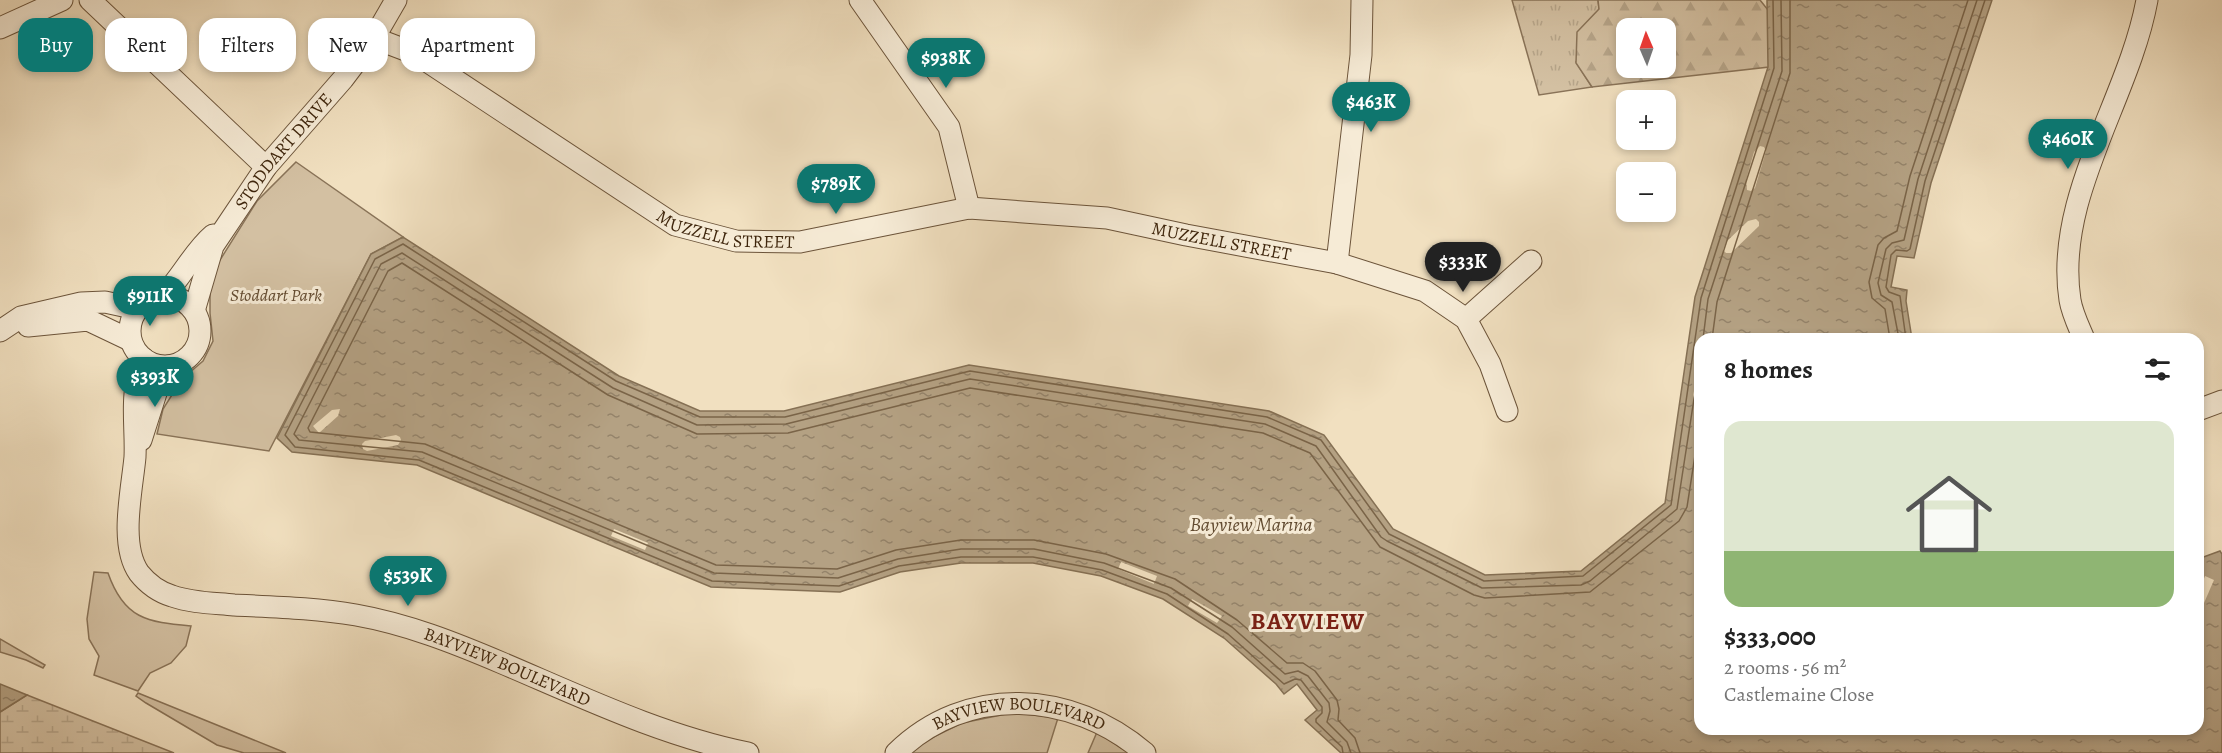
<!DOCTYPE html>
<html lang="en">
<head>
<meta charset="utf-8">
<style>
	:root { --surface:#fff; --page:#f6f6f6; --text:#222; --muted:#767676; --line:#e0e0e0; --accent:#0f766e }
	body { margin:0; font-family:Alegreya,serif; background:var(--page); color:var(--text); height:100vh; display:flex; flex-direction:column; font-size:22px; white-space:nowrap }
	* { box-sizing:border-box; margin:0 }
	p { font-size:20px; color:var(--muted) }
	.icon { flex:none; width:33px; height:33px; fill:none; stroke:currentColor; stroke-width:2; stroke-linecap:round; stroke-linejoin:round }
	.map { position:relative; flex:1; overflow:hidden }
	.panel { position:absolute; left:1694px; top:333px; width:510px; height:402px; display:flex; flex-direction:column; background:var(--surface); border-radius:18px; box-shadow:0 3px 9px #0003 }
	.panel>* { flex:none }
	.hud { position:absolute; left:18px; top:18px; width:570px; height:54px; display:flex; gap:12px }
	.needle { width:39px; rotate:358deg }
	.buttons { position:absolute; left:1616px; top:18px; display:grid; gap:12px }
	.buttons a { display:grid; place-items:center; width:60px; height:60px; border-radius:12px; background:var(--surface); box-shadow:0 3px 9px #0003; font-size:30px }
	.price { position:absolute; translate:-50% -51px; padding:0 14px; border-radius:21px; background:var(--accent); color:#fff; font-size:20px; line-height:39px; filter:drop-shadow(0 2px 3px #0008) }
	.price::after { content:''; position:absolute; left:50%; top:36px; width:18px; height:14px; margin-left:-9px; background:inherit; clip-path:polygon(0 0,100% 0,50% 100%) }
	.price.on { background:#222; color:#fff }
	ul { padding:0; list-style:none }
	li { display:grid; align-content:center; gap:12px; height:318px; padding:0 30px }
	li+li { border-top:2px solid var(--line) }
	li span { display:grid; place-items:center; height:186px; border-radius:18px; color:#555 }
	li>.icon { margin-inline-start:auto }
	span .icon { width:108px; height:108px; fill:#fffc; stroke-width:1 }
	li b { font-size:26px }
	h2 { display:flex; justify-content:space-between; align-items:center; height:72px; padding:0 30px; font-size:26px }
	.pill { padding:0 21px; border-radius:18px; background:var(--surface); box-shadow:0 3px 9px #0003; font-size:21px; line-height:54px }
	.pill.on { background:var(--accent); color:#fff }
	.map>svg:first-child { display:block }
</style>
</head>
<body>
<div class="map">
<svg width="2222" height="753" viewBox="0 0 2222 753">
	<defs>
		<pattern id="grass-tufts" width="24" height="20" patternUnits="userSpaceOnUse" patternTransform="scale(1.5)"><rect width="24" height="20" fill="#d3c0a2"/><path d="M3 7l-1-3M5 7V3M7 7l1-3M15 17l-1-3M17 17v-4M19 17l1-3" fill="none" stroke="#b6a58a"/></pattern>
		<pattern id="forest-firs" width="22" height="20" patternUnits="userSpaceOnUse" patternTransform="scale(1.5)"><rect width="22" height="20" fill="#d3c0a2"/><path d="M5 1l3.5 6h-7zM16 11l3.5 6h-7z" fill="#b6a58a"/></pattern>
		<pattern id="wetland-marsh" width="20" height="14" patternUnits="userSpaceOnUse" patternTransform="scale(1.5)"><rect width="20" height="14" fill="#d3c0a2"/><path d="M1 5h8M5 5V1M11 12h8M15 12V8" fill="none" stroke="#b6a58a"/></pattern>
		<pattern id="water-ripples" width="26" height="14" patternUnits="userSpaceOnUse" patternTransform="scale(1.5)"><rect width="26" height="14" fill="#b4a183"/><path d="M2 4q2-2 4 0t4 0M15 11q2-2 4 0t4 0" fill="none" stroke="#94836a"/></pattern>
	</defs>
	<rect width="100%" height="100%" fill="#f1e0c0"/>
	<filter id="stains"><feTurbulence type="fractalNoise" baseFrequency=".00333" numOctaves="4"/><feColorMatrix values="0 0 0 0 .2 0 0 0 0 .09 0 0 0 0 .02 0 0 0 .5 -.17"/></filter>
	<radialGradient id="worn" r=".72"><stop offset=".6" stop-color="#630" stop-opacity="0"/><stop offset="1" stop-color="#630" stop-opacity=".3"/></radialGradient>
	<path fill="url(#grass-tufts)" stroke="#897358" stroke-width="1.5" d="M 1512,0 L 1598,0 L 1599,9 L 1576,62 L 1592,87 L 1539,95 Z"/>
	<path fill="url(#forest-firs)" stroke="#897358" stroke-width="1.5" fill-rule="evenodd" d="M 1598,0 L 1760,0 L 1768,10 L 1769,67 L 1592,87 L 1576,63 L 1577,32 L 1599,9 ZM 1626,28 L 1665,28 L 1665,68 L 1626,68 Z"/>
	<path fill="url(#wetland-marsh)" stroke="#897358" stroke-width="1.5" d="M 27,695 L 174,753 L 0,753 L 0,712 Z"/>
	<g fill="#d3c0a2" stroke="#897358" stroke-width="1.5">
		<path d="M 296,162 L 403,237 L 371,254 L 269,451 L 157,434 L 163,409 L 182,379 L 203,361 L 213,341 L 210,313 L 210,276 L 257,201 Z"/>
		<path d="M 94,572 L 108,573 C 124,619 147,622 191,626 L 186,646 L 171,663 L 150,673 L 138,691 L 94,675 L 99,656 L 89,639 L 87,619 Z"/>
		<path d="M 0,639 L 45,665 L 43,668 L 26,660 L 0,652 Z"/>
		<path d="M 138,693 L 286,753 L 244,753 L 217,745 L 146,703 L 136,696 Z"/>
		<path d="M 1006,714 L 1025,714 L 1058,718 L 1047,753 L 910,753 L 915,746 L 962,723 Z"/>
		<path d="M 1097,732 L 1129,753 L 1088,753 Z"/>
	</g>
	<g fill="url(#water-ripples)" stroke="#857054" stroke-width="1.5">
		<path d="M 1767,0 L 1992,0 L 1931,183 L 1914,258 L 1897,256 L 1891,287 L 1907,290 L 1906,301 L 1912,339 L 1700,339 L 1700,729 L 2198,729 L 2198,559 L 2220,551 L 2222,554 L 2222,753 L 1341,753 L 1305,720 L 1317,710 L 1297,684 L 1284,694 L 1276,684 L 1224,638 L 1163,599 L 1101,576 L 1033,563 L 961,563 L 900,572 L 840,592 L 711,587 L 417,465 L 292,452 L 277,438 L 371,254 L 403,237 L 619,376 L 700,411 L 784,411 L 969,365 L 1269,411 L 1324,435 L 1393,529 L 1485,575 L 1581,571 L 1665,503 L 1695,297 L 1768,67 Z"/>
		<path d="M 0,684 L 27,695 L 0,712 Z"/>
	</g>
	<g fill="#f1e0c0">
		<path d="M 1760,146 L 1764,147 L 1766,151 L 1755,188 L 1751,191 L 1747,190 L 1746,180 L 1754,152 Z"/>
		<path d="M 1756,219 L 1759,222 L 1759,226 L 1731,253 L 1726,253 L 1723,250 L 1726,242 L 1748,221 Z"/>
		<path d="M 1699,367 L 1699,405 L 1695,405 L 1693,396 Z"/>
		<path d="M 340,409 L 338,416 L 319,433 L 313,426 L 332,410 Z"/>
		<path d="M 396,435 L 400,437 L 401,440 L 398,445 L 367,451 L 363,449 L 362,444 L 365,441 Z"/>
		<path d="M 614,529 L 648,543 L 645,550 L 611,536 Z"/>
		<path d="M 1121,562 L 1157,576 L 1154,584 L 1118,569 Z"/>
		<path d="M 2205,576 L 2214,580 L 2204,603 L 2198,607 L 2198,594 Z"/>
		<path d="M 1192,599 L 1222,616 L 1217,623 L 1188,606 Z"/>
	</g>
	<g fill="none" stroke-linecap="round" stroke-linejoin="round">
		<g stroke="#7a6448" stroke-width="1.5">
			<path d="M 1703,339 L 1708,299 L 1782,71 L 1781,0"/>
			<path d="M 1712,339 L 1717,302 L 1790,73 L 1790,0"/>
			<path d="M 1890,339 L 1885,309 L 1872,298 L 1869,282 L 1878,245 L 1884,238 L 1897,231 L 1910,176 L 1968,0"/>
			<path d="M 1899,339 L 1892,302 L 1881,295 L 1878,283 L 1886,249 L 1892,243 L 1904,240 L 1918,179 L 1977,0"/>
			<path d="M 1906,339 L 1900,296 L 1889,292 L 1886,287 L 1891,255 L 1896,250 L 1907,251 L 1910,249 L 1925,181 L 1985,0"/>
			<path d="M 1343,753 L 1342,747 L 1316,722 L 1316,719 L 1322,713 L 1322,707 L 1301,680 L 1295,679 L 1284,684 L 1228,634 L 1167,594 L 1102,570 L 1033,557 L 961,557 L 899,566 L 839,586 L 712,581 L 419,460 L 295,447 L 285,435 L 375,259 L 403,244 L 616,381 L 700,417 L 785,417 L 970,371 L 1267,417 L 1321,440 L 1389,534 L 1484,581 L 1583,576 L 1671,505 L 1701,298 L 1774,68 L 1773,0"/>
			<path d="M 1351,753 L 1347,742 L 1327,722 L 1330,711 L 1329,703 L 1308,676 L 1298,671 L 1285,674 L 1232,627 L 1171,588 L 1104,563 L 1034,549 L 961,549 L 898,559 L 838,578 L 714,573 L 422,452 L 299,440 L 294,434 L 381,264 L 402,253 L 613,388 L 697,425 L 786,424 L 970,379 L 1265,424 L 1316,446 L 1381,537 L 1387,541 L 1482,588 L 1581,585 L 1590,581 L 1677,509 L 1700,360"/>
			<path d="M 1360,753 L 1355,738 L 1338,720 L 1339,709 L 1337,700 L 1315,671 L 1303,663 L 1287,663 L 1237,620 L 1175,579 L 1106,554 L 1034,540 L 961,540 L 896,550 L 837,569 L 716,565 L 425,444 L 310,432 L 308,428 L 388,271 L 402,263 L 608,395 L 697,434 L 788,433 L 970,388 L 1263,433 L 1310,453 L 1380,547 L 1474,595 L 1485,598 L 1590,592 L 1679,521 L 1687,507 L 1700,423"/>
		</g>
		<defs>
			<g id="minor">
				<path d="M 90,0 L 266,167"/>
				<path d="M 860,0 L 949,127 L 969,208"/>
				<path d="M 0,28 L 62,0"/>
				<path id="s1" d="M 374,38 L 416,54 L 675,225 L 736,241 L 800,242 L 969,208 L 1107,218 L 1186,235 L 1337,263 L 1425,291 L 1466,319 L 1490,364 L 1507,411"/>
				<path d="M 1337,263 L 1361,55 L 1362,0"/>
				<path d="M 164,295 C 182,277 193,252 213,235"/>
				<circle cx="165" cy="331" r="35"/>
				<path id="s2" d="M 194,311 L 213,246 L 266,167 L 343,79 L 374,38 L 396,0"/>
				<path d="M 1466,319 L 1531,261"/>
				<path d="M 28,326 L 88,320 L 130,340"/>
				<path d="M 0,331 L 21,317 L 81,303 L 105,302 L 137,309"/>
				<path d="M 2084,339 C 2079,327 2072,313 2070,300 C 2054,197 2129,99 2147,0"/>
				<path id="s3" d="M 144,359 C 141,370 136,382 135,394 C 133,415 136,436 135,457 C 132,490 119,545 139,573 C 147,583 159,592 172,596 C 192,603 214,603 234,605 C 275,607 316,608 356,615 C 407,624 455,643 502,663 C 582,697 663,736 748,753"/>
				<path d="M 2198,410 L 2222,401"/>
				<path d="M 141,440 L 157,390 L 169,366"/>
				<path id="s4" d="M 896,753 C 966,684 1072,690 1145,753"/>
			</g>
		</defs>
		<use href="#minor" stroke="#6c543a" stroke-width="23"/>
		<use href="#minor" stroke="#f6ebd6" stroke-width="21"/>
	</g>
	<g text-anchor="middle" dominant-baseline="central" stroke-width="6" stroke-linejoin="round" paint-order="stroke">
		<g font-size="18" fill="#3f260d" stroke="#f6ebd6">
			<text stroke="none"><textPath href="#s2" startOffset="186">STODDART DRIVE</textPath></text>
			<text stroke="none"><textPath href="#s1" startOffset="406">MUZZELL STREET</textPath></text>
			<text stroke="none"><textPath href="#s1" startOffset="910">MUZZELL STREET</textPath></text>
			<text stroke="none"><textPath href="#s3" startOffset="604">BAYVIEW BOULEVARD</textPath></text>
			<text stroke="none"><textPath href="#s4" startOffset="136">BAYVIEW BOULEVARD</textPath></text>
		</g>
		<g font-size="18" font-style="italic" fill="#644c32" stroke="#f6ebd6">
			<text x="276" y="295">Stoddart Park</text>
		</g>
		<g font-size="20" font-style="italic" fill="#624b30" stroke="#f6ebd6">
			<text x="1251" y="524">Bayview Marina</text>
		</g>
		<g font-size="24" font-weight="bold" letter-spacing="1.5" fill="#7a1f14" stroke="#f6ebd6">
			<text x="1308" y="621">BAYVIEW</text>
		</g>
	</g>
	<rect width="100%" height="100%" filter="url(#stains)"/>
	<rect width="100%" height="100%" fill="url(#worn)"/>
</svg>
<div class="buttons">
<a><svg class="needle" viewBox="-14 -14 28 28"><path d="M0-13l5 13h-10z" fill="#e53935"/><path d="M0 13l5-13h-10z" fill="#767676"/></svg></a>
<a>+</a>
<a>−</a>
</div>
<b class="price" style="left:946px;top:89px">$938K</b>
<b class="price" style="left:1371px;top:133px">$463K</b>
<b class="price" style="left:2068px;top:170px">$460K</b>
<b class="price" style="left:836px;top:215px">$789K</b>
<b class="price on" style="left:1463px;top:293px">$333K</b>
<b class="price" style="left:150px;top:327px">$911K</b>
<b class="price" style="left:155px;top:408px">$393K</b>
<b class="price" style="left:408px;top:607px">$539K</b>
<div class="hud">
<a class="pill on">Buy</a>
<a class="pill">Rent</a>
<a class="pill">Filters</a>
<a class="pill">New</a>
<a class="pill">Apartment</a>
</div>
<section class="panel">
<h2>8 homes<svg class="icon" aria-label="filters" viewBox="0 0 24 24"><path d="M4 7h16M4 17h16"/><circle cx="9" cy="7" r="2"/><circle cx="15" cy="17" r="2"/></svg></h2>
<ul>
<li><span style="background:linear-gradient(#dfe7d0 70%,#8fb573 0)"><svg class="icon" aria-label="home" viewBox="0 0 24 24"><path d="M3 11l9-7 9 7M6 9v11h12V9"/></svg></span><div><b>$333,000</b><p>2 rooms · 56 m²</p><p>Castlemaine Close</p></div></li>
</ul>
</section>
</div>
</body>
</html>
